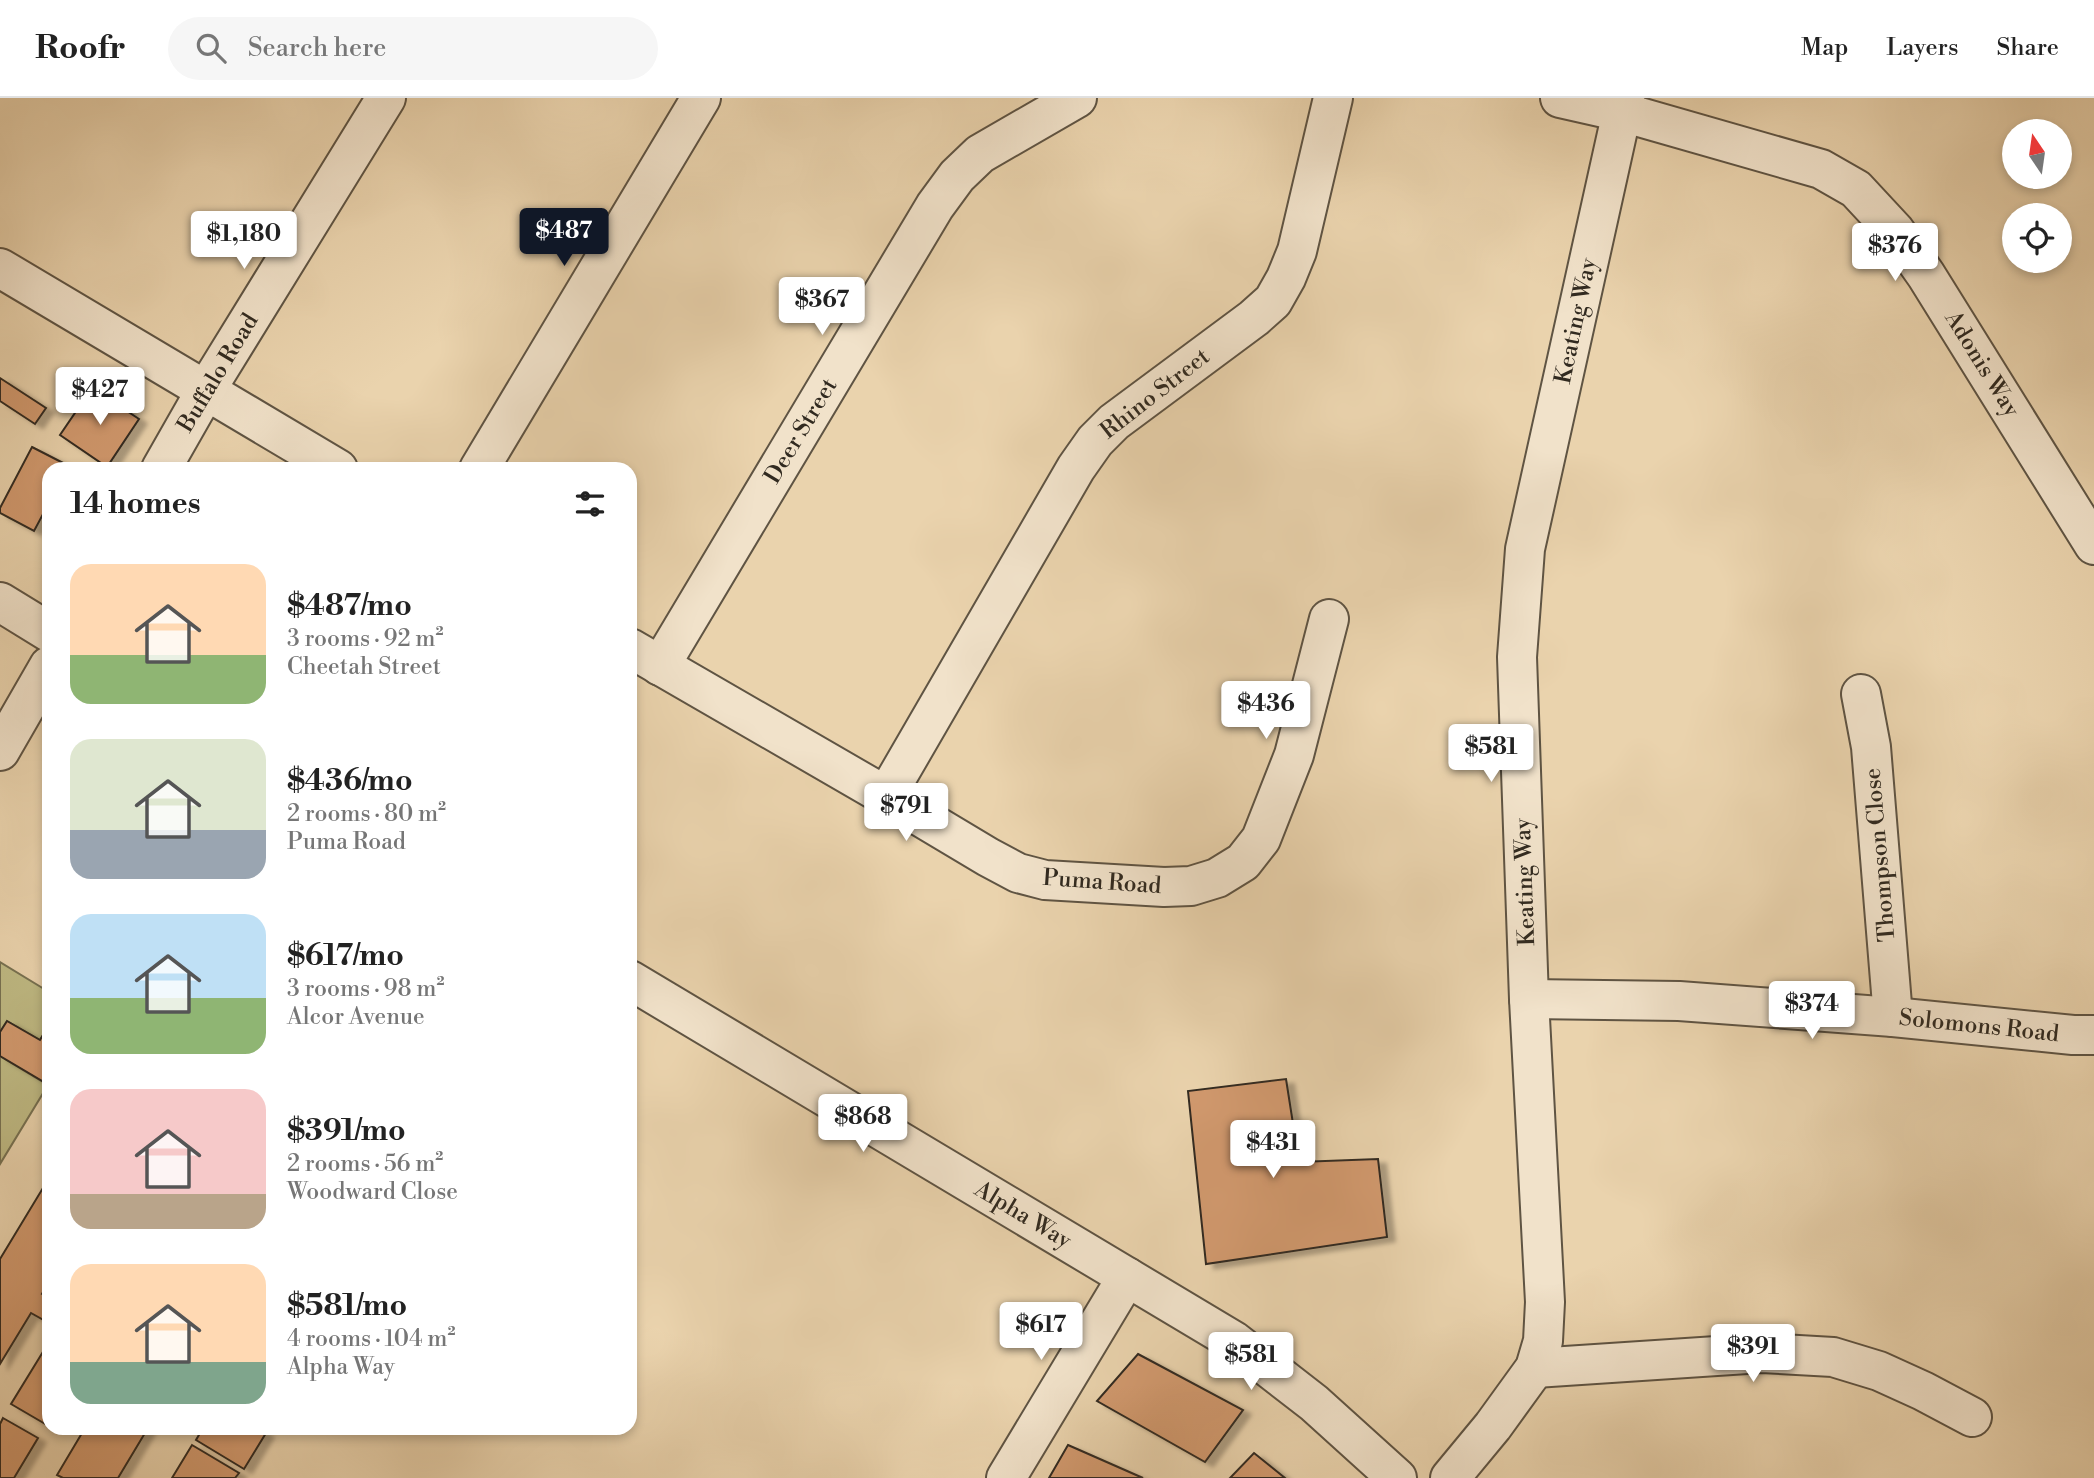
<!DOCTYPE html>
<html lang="en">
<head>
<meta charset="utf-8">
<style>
	:root { --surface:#fff; --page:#f6f6f6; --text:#222; --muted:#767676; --line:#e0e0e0; --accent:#111827 }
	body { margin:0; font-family:"Libre Bodoni",serif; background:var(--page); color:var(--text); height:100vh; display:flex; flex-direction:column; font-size:26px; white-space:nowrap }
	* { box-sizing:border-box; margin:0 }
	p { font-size:23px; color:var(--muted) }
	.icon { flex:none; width:38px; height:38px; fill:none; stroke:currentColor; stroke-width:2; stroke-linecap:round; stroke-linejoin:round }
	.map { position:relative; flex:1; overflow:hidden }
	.sheet { position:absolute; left:42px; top:364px; width:595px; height:973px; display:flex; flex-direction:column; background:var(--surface); border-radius:21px; box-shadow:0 4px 10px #0003 }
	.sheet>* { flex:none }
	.needle { width:46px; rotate:347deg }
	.controls { position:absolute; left:2002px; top:21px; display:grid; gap:14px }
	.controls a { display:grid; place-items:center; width:70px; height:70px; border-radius:50%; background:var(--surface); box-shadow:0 4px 10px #0003; font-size:35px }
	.price { position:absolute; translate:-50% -60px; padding:0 16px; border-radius:7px; background:#fff; color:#222; font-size:23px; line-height:46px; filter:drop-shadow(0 2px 4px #0008) }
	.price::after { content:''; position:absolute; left:50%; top:42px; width:21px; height:16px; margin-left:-10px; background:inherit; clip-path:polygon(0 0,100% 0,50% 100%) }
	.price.active { background:var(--accent); color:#fff }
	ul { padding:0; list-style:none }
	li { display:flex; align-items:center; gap:21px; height:175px; padding:0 28px }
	li span { display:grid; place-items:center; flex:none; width:196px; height:140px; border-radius:21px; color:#555 }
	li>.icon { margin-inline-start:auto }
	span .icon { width:84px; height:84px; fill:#fffc; stroke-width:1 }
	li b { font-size:30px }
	h2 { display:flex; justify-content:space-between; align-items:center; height:84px; padding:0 28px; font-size:30px }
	header { display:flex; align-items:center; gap:42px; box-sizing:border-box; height:98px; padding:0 35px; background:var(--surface); border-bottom:2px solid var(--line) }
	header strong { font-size:33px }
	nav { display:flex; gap:38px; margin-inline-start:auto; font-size:24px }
	.search { width:490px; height:63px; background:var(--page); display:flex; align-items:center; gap:18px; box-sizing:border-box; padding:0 24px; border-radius:38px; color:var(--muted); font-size:26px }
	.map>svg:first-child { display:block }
</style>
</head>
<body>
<header>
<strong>Roofr</strong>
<div class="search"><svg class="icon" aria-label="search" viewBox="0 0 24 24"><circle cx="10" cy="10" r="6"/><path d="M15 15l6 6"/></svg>Search here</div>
<nav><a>Map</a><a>Layers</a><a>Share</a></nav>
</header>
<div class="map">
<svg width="2094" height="1380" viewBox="0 0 2094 1380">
	<defs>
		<filter id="shadow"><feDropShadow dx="8" dy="4.5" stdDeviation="2" flood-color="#0004"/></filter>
	</defs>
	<rect width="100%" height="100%" fill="#ead3ad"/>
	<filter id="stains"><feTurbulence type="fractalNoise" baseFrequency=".00286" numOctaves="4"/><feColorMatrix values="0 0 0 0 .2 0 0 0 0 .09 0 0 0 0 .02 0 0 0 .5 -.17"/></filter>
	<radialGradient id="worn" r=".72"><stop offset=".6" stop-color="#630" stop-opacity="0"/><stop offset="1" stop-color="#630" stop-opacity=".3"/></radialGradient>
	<g fill="#bfba84" stroke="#787252" stroke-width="2">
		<path d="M 0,864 L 49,894 L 49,927 L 40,942 L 7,923 L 0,934 Z"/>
		<path d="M 0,958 L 48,987 L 0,1066 Z"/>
	</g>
	<g fill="#d1996e" stroke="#312a20" stroke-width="2" filter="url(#shadow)">
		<path d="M 0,280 L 46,310 L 35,326 L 0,303 Z"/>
		<path d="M 92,290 L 139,321 L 107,369 L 60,337 Z"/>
		<path d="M 32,349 L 69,368 L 67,371 L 49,371 L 49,405 L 34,433 L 0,415 L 0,410 Z"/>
		<path d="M 7,923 L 40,942 L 49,927 L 49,987 L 0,958 L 0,934 Z"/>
		<path d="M 1286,981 L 1299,1064 L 1378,1061 L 1387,1139 L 1206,1166 L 1188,993 Z"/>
		<path d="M 49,1080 L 49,1184 L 42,1196 L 49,1200 L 49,1225 L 31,1215 L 0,1266 L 0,1161 Z"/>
		<path d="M 49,1244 L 49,1324 L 47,1327 L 11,1306 Z"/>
		<path d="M 1138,1256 L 1243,1312 L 1205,1364 L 1097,1303 Z"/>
		<path d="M 3,1320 L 38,1340 L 14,1380 L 0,1380 L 0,1326 Z"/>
		<path d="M 85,1330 L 148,1330 L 118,1380 L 63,1380 L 57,1377 Z"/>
		<path d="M 203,1330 L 258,1330 L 266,1335 L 244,1371 L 196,1342 Z"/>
		<path d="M 192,1347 L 239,1375 L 235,1380 L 172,1380 Z"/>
		<path d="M 1068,1347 L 1143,1380 L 1049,1380 Z"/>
		<path d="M 1254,1355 L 1285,1380 L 1230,1380 Z"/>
	</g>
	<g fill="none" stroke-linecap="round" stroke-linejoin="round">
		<defs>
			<g id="minor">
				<path d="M 1560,0 L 1622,14 L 1821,71 L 1856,91 L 1895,133 L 1926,177 L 2094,447"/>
				<path d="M 0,170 L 338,371"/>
				<path d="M 161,371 L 206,292 L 386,0"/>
				<path d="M 479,371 L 701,0"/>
				<path d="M 0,504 L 49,534"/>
				<path d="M 630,550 L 886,698 L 988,759 L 1018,775 L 1045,782 L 1164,789 L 1191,788 L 1217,780 L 1243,764 L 1261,741 L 1294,657 L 1329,521"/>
				<path d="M 660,568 L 935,108 L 957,78 L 980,56 L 1077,0"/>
				<path d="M 1861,596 L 1871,649 L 1893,919"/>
				<path d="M 0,653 L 49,568"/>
				<path d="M 886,698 L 1076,370 L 1095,343 L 1114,324 L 1254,220 L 1273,203 L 1286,180 L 1297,153 L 1333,0"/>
				<path d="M 630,882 L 1234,1243 L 1314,1305 L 1397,1380"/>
				<path d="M 1529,901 L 1679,903 L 1893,919 L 2073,937 L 2094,937"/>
				<path d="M 1535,1270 L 1762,1255 L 1833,1259 L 1879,1273 L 1923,1293 L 1972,1319"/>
				<path d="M 1006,1380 L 1127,1179"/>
				<path d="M 1450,1380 L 1493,1328 L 1535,1270 L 1543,1243 L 1545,1204 L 1529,901 L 1517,559 L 1525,451 L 1625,0"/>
			</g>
		</defs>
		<use href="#minor" stroke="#5f5443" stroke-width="42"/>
		<use href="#minor" stroke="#f1e2ca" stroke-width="38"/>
	</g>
	<g text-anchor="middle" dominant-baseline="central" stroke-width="5" stroke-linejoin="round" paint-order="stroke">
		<g font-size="23" fill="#312a20" stroke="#f1e2ca">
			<text transform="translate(1576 223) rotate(-78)">Keating Way</text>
			<text transform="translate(1982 266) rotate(58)">Adonis Way</text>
			<text transform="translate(218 275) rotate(-59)">Buffalo Road</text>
			<text transform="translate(1155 296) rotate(-38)">Rhino Street</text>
			<text transform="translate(801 333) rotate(-59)">Deer Street</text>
			<text transform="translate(1880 757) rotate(-95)">Thompson Close</text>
			<text transform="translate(1102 784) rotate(4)">Puma Road</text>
			<text transform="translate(1525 784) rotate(-92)">Keating Way</text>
			<text transform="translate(1979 928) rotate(6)">Solomons Road</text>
			<text transform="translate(1023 1117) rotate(31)">Alpha Way</text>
		</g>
	</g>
	<rect width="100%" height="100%" filter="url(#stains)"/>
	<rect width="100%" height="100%" fill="url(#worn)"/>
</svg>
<div class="controls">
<a><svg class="needle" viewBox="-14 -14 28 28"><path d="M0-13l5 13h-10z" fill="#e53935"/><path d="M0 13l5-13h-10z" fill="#767676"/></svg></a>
<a><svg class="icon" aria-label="locate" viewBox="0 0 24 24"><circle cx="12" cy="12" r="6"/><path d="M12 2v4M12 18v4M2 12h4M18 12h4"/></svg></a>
</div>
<b class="price active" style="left:564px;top:170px">$487</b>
<b class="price" style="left:244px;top:173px">$1,180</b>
<b class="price" style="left:1895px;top:185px">$376</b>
<b class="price" style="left:822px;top:239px">$367</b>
<b class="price" style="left:100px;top:329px">$427</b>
<b class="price" style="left:1266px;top:643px">$436</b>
<b class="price" style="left:1491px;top:686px">$581</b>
<b class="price" style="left:906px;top:745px">$791</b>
<b class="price" style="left:1812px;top:943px">$374</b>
<b class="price" style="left:863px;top:1056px">$868</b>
<b class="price" style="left:1273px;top:1082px">$431</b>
<b class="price" style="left:1041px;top:1264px">$617</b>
<b class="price" style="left:1753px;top:1286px">$391</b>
<b class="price" style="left:1251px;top:1294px">$581</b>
<section class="sheet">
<h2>14 homes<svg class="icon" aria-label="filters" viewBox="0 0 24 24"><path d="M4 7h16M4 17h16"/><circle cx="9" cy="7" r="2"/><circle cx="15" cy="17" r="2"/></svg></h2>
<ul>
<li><span style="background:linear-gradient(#ffd9b3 65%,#8fb573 0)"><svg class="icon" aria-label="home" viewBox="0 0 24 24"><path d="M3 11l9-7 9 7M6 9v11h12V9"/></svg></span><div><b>$487/mo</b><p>3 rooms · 92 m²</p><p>Cheetah Street</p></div></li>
<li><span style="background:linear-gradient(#dfe7d0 65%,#9aa5b1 0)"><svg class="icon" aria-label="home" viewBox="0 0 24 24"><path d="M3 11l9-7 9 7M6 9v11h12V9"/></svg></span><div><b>$436/mo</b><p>2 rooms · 80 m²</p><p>Puma Road</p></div></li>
<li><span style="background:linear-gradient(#bfe0f5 60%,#8fb573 0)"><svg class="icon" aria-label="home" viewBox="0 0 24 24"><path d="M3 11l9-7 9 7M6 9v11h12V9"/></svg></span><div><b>$617/mo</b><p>3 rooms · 98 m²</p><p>Alcor Avenue</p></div></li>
<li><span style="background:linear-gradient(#f6c9c9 75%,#b9a48a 0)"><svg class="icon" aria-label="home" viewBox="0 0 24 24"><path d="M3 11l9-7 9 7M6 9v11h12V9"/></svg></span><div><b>$391/mo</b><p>2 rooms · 56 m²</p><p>Woodward Close</p></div></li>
<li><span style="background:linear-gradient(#ffd9b3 70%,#7fa58c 0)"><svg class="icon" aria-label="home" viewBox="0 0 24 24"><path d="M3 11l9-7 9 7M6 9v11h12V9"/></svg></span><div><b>$581/mo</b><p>4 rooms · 104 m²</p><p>Alpha Way</p></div></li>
</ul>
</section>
</div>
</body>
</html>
